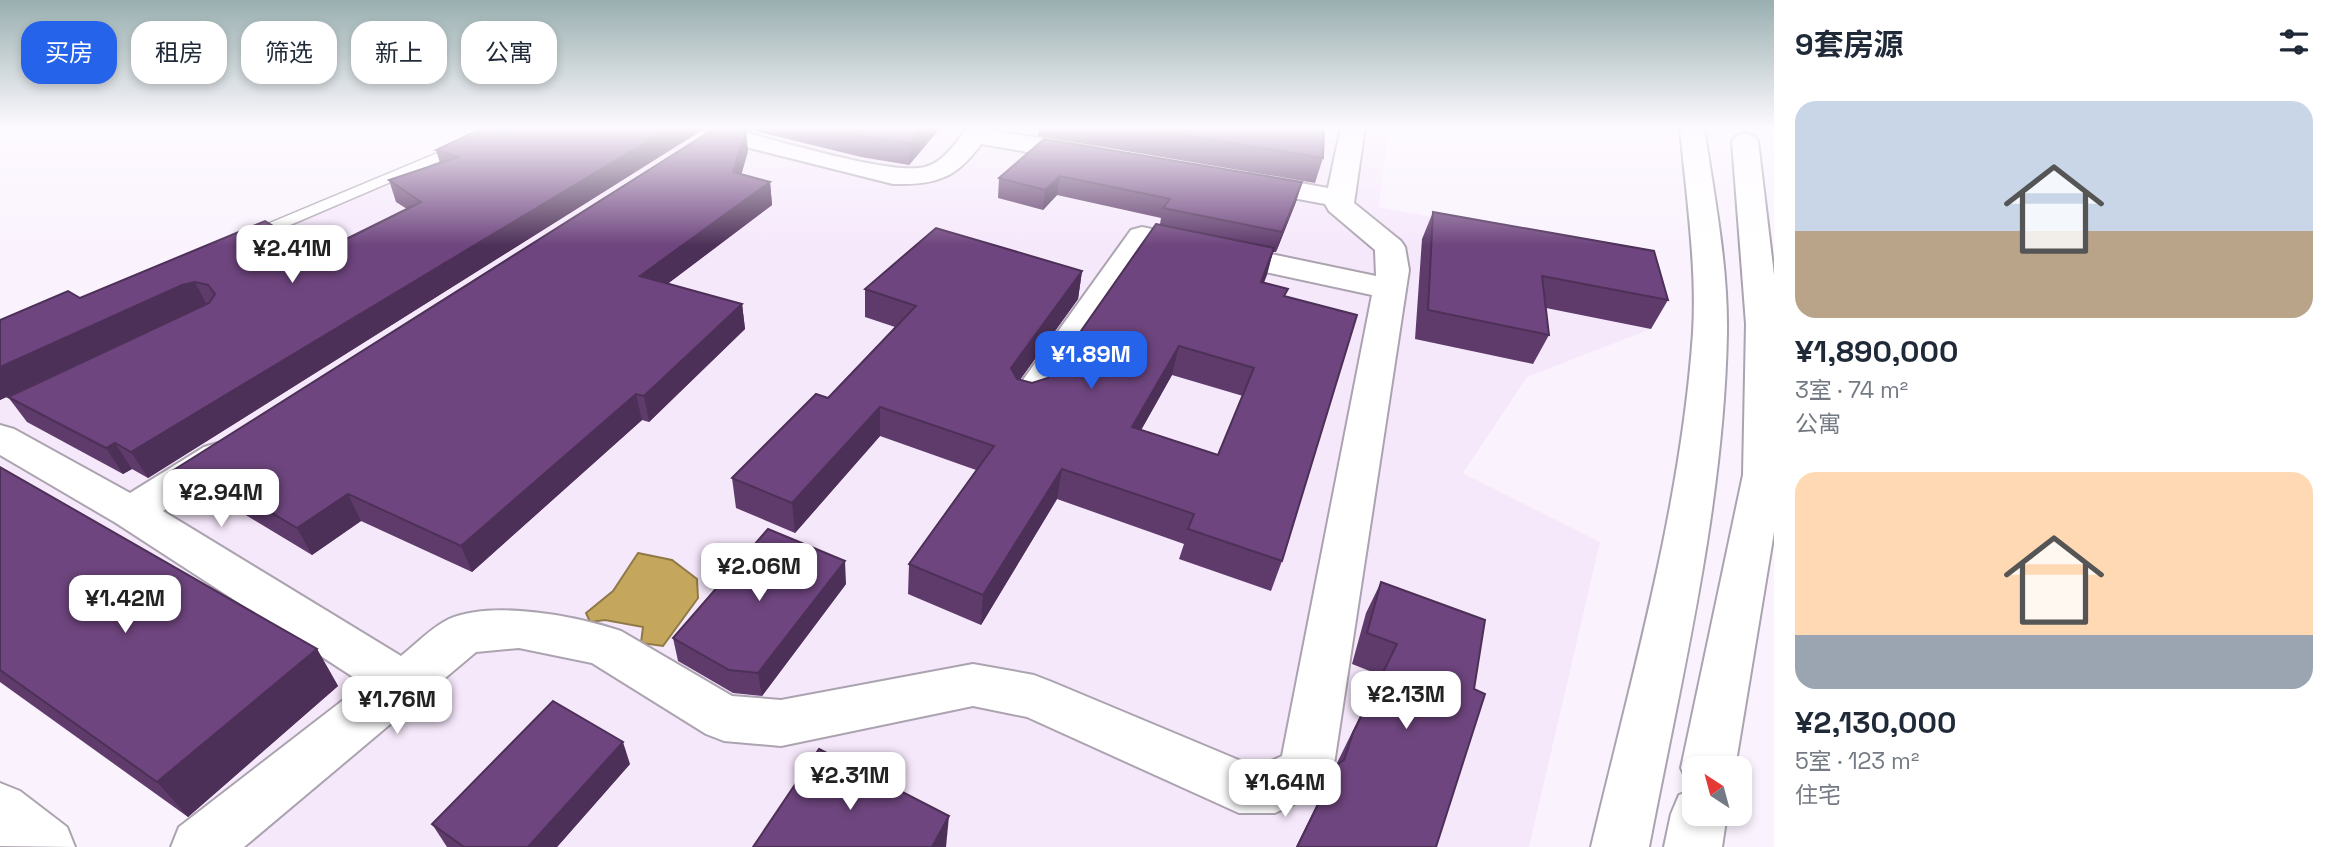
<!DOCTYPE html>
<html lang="zh">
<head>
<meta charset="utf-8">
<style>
	:root { --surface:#fff; --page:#f2f2f3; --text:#1f2937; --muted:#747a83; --accent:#2563eb }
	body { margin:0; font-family:"Space Grotesk","Noto Sans SC",sans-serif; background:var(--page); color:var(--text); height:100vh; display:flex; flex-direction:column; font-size:26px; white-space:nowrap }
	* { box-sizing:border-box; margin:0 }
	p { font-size:23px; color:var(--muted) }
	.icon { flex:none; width:38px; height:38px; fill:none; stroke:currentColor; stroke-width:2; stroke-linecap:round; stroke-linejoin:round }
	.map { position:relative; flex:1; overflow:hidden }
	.drawer { display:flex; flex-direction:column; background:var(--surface); width:560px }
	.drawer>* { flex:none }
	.top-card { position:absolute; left:21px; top:21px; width:665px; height:63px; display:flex; gap:14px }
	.needle { width:46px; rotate:324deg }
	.fabs { position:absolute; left:1682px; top:756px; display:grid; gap:14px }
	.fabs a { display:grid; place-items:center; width:70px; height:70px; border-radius:14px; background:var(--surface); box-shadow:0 4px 10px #0003; font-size:35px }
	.price { position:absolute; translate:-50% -60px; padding:0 16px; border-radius:14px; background:#fff; color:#222; font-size:23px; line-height:46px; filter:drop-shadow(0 2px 4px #0008) }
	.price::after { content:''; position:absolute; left:50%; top:42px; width:21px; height:16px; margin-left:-10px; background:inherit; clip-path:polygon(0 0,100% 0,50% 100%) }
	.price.active { background:var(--accent); color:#fff }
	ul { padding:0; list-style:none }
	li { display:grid; align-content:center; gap:14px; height:371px; padding:0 21px }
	li span { display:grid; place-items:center; height:217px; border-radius:21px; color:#555 }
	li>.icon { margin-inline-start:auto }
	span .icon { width:126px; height:126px; fill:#fffc; stroke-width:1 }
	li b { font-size:30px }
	h2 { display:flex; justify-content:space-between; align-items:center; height:84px; padding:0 21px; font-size:30px }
	.chip { padding:0 24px; border-radius:21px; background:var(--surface); box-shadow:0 4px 10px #0003; font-size:24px; line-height:63px }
	.chip.active { background:var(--accent); color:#fff }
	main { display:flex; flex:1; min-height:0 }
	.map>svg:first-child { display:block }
</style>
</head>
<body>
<main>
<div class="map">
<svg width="1774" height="847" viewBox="0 0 1774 847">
	<rect width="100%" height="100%" fill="#faf3fe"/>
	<path fill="#f6e8fb" d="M 516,127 L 1389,127 L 1379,207 L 1633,254 L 1651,329 L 1527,377 L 1463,473 L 1600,542 L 1529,847 L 252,847 L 224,829 L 189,817 L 0,683 L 0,352 Z"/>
	<path fill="#c4a75c" stroke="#8f7a47" stroke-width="2" d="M 638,553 L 672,560 L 697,579 L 698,598 L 663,646 L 641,643 L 643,627 L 605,620 L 590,622 L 586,613 L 613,591 Z"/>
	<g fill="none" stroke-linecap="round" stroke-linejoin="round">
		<defs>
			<path id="service" d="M 458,127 L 477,127 L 488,132 L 500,127 L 519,127 L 253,241 L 241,241 L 239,238 L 241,235 L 476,137 Z"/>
			<g id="minor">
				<path d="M 725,127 C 766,137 891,176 925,167 C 944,162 957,142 967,127 L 992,127 L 990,130 L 1087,146 L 1096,148 L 1100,154 L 1096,160 L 1087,162 L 981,144 C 956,179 935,185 893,184 L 710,138 L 706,133 L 710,128 Z"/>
				<path d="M 1341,127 L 1365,127 L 1354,203 L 1401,241 L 1405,247 L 1409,270 L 1333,771 L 1325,789 L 1275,813 L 1239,813 L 1027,717 L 973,706 L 781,746 L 724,741 L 706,734 L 592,663 L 519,648 L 476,652 L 244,847 L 171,847 L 179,827 L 364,684 L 116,523 L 0,455 L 0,425 L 14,429 L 130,493 L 204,447 L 218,443 L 232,447 L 238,456 L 232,465 L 163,511 L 401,656 C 416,644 432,627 449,619 C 494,600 577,616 621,631 L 732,696 L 781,700 L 973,664 L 1034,675 L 1052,682 L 1241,761 L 1271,761 L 1282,756 L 1372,295 L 1150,247 L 1042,406 L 1029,410 L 1016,406 L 1010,398 L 1131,230 L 1142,227 L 1376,276 L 1375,250 L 1329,211 L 1325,204 L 1250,190 L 1240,188 L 1236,182 L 1240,176 L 1250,174 L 1328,188 Z"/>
			</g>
			<g id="primary">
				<path d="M 1680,127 L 1704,127 C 1714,195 1728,264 1727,333 C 1724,505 1681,679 1649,847 L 1591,847 C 1631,678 1681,507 1693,333 C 1697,265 1686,195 1680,127 Z"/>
				<path d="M 1745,133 L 1754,136 L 1758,141 L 1774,275 L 1774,532 L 1735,768 L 1694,768 L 1694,787 L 1689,785 L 1681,768 L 1743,475 L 1746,324 L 1732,141 L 1736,136 Z"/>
				<path d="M 0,783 L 20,791 L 67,827 L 75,847 L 0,846 Z"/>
				<path d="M 1694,789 L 1694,814 L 1727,814 L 1722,847 L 1664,847 L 1671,814 L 1679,795 Z"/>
			</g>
		</defs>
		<use href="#service" stroke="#aba3af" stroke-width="3"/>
		<use href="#minor" stroke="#aba3af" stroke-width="4"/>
		<use href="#primary" stroke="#aba3af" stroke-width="4"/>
		<use href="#service" fill="#fff" fill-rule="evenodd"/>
		<use href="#minor" fill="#fff" fill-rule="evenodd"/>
		<use href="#primary" fill="#fff" fill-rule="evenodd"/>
	</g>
	<g fill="#5f3b6c" fill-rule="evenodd">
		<path d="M 485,127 L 707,127 L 148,478 L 132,469 L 123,474 L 27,422 L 8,397 L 200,307 L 195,309 L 0,400 L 0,320 L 80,298 L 318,253 L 407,209 L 396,202 L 389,180 L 440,163 L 436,150 Z"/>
		<path d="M 742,127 L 941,127 L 909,165 L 861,157 L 743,128 Z"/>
		<path d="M 1039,127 L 1324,127 L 1323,158 L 1315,183 L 1038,136 Z"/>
		<path d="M 1044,139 L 1302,182 L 1296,202 L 1276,252 L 1273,252 L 1264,282 L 1286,297 L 1282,561 L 1271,591 L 1179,559 L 1184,544 L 1057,499 L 981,625 L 908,594 L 909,564 L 976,470 L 880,436 L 795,533 L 736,508 L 732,478 L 828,398 L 895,327 L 865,317 L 865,289 L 1082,271 L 1078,299 L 1020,380 L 1032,383 L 1048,378 L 1160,224 L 1161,218 L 1057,195 L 1043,210 L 998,198 L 999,178 ZM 1172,375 L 1243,396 L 1218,455 L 1141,430 Z"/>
		<path d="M 748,151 L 741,174 L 770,182 L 772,205 L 667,284 L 742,304 L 745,329 L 649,422 L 642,420 L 472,572 L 361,521 L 312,555 L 226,503 L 209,514 L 186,500 L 169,473 Z"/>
		<path d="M 1433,212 L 1668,300 L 1651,329 L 1546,308 L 1549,335 L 1533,364 L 1415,339 L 1422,239 Z"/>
		<path d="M 0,467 L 317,649 L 338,686 L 188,817 L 0,682 Z"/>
		<path d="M 1381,582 L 1485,620 L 1436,847 L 1296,847 L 1380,675 L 1352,664 L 1366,613 Z"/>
		<path d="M 846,584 L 762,696 L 733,693 L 678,661 L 673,638 Z"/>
		<path d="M 630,764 L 557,847 L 447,847 L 432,824 Z"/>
	</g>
	<g fill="#4d3058">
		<path d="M 671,127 L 707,127 L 148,478 L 131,452 Z"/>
		<path d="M 924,127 L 941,127 L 909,165 L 909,144 Z"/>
		<path d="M 746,129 L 748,151 L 736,194 L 733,172 Z"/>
		<path d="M 1060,176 L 1057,195 L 1043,210 L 1045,190 Z"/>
		<path d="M 770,182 L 772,205 L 645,301 L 640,276 Z"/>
		<path d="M 1302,182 L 1296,202 L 1276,252 L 1282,232 Z"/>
		<path d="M 1274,248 L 1267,275 L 1253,309 L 1261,282 Z"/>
		<path d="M 1082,271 L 1078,299 L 1008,396 L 1011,368 Z"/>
		<path d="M 195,282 L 207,305 L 195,309 L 0,400 L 0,367 L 182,285 Z"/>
		<path d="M 742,304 L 745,329 L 649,422 L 644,396 Z"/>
		<path d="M 1179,346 L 1172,375 L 1126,457 L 1132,427 Z"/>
		<path d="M 636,394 L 642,420 L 472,572 L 461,546 Z"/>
		<path d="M 880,407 L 880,436 L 795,533 L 792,503 Z"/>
		<path d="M 115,443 L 132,469 L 123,474 L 106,448 Z"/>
		<path d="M 1062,469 L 1057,499 L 981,625 L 983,595 Z"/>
		<path d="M 210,476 L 226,503 L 209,514 L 192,487 Z"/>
		<path d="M 348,494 L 361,521 L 312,555 L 297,528 Z"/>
		<path d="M 845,561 L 846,584 L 762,696 L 758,673 Z"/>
		<path d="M 317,649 L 338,686 L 188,817 L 157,782 Z"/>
		<path d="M 623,742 L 630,764 L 557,847 L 528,847 Z"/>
		<path d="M 949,816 L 946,847 L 932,847 Z"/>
	</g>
	<g fill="#6e457e" stroke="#4d3058" stroke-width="2" fill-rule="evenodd">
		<path d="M 485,127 L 671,127 L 131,452 L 115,443 L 106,448 L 8,397 L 209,303 L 215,294 L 208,285 L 195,282 L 182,285 L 0,367 L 0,320 L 68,291 L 80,298 L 265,221 L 318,253 L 421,202 L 389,180 L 458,157 L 436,150 Z"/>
		<path d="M 717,127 L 737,127 L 746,129 L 733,172 L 770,182 L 640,276 L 742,304 L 644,396 L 636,394 L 461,546 L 348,494 L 297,528 L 210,476 L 192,487 L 169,473 Z"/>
		<path d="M 821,127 L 924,127 L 909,144 L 861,136 Z"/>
		<path d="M 1133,127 L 1324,127 L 1323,158 Z"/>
		<path d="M 1044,139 L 1302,182 L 1282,232 L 1163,208 L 1170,199 L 1060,176 L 1045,190 L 999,178 Z"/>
		<path d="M 1433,212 L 1654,251 L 1668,300 L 1542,276 L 1549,335 L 1428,310 Z"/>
		<path d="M 1156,224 L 1274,248 L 1261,282 L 1288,289 L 1284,296 L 1357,315 L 1282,561 L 1188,529 L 1194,514 L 1062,469 L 983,595 L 909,564 L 994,446 L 880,407 L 792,503 L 732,478 L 816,394 L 828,398 L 916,306 L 865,289 L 936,228 L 1082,271 L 1011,368 L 1017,379 L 1032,383 L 1048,378 ZM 1179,346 L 1254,368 L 1218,455 L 1132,427 Z"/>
		<path d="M 0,467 L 317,649 L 157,782 L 0,670 Z"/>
		<path d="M 768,529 L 845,561 L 758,673 L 729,670 L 673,638 Z"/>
		<path d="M 1381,582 L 1485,620 L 1474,689 L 1485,694 L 1436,847 L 1297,847 L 1338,764 L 1344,760 L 1353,733 L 1397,644 L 1367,633 Z"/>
		<path d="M 553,701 L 623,742 L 528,847 L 464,847 L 432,824 Z"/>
		<path d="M 819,749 L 949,816 L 932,847 L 753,847 Z"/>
	</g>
	<linearGradient id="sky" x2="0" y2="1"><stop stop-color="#99afb0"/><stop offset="0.52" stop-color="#fdfaff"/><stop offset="1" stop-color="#fdfaff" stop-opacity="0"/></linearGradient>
	<rect width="1774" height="246" fill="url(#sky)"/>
</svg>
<div class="fabs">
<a><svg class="needle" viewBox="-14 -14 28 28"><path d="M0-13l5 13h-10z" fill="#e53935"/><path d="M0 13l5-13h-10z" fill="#747a83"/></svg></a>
</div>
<b class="price" style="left:292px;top:285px">¥2.41M</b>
<b class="price active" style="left:1091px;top:391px">¥1.89M</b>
<b class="price" style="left:221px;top:529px">¥2.94M</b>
<b class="price" style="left:759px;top:603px">¥2.06M</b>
<b class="price" style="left:125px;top:635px">¥1.42M</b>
<b class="price" style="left:1406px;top:731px">¥2.13M</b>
<b class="price" style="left:397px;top:736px">¥1.76M</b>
<b class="price" style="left:850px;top:812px">¥2.31M</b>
<b class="price" style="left:1285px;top:819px">¥1.64M</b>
<div class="top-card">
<a class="chip active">买房</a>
<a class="chip">租房</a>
<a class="chip">筛选</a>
<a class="chip">新上</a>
<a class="chip">公寓</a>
</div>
</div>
<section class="drawer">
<h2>9套房源<svg class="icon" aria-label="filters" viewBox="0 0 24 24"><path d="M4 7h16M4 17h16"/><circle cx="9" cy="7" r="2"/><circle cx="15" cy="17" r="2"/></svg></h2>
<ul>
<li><span style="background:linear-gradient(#c9d6e8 60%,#b9a48a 0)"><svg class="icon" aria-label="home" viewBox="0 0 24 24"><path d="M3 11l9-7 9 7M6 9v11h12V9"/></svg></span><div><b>¥1,890,000</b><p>3室 · 74 m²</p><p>公寓</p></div></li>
<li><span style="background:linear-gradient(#ffd9b3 75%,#9aa5b1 0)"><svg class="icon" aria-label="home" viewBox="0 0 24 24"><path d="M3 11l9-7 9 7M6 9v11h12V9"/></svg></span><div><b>¥2,130,000</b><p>5室 · 123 m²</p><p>住宅</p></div></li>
</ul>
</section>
</main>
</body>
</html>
